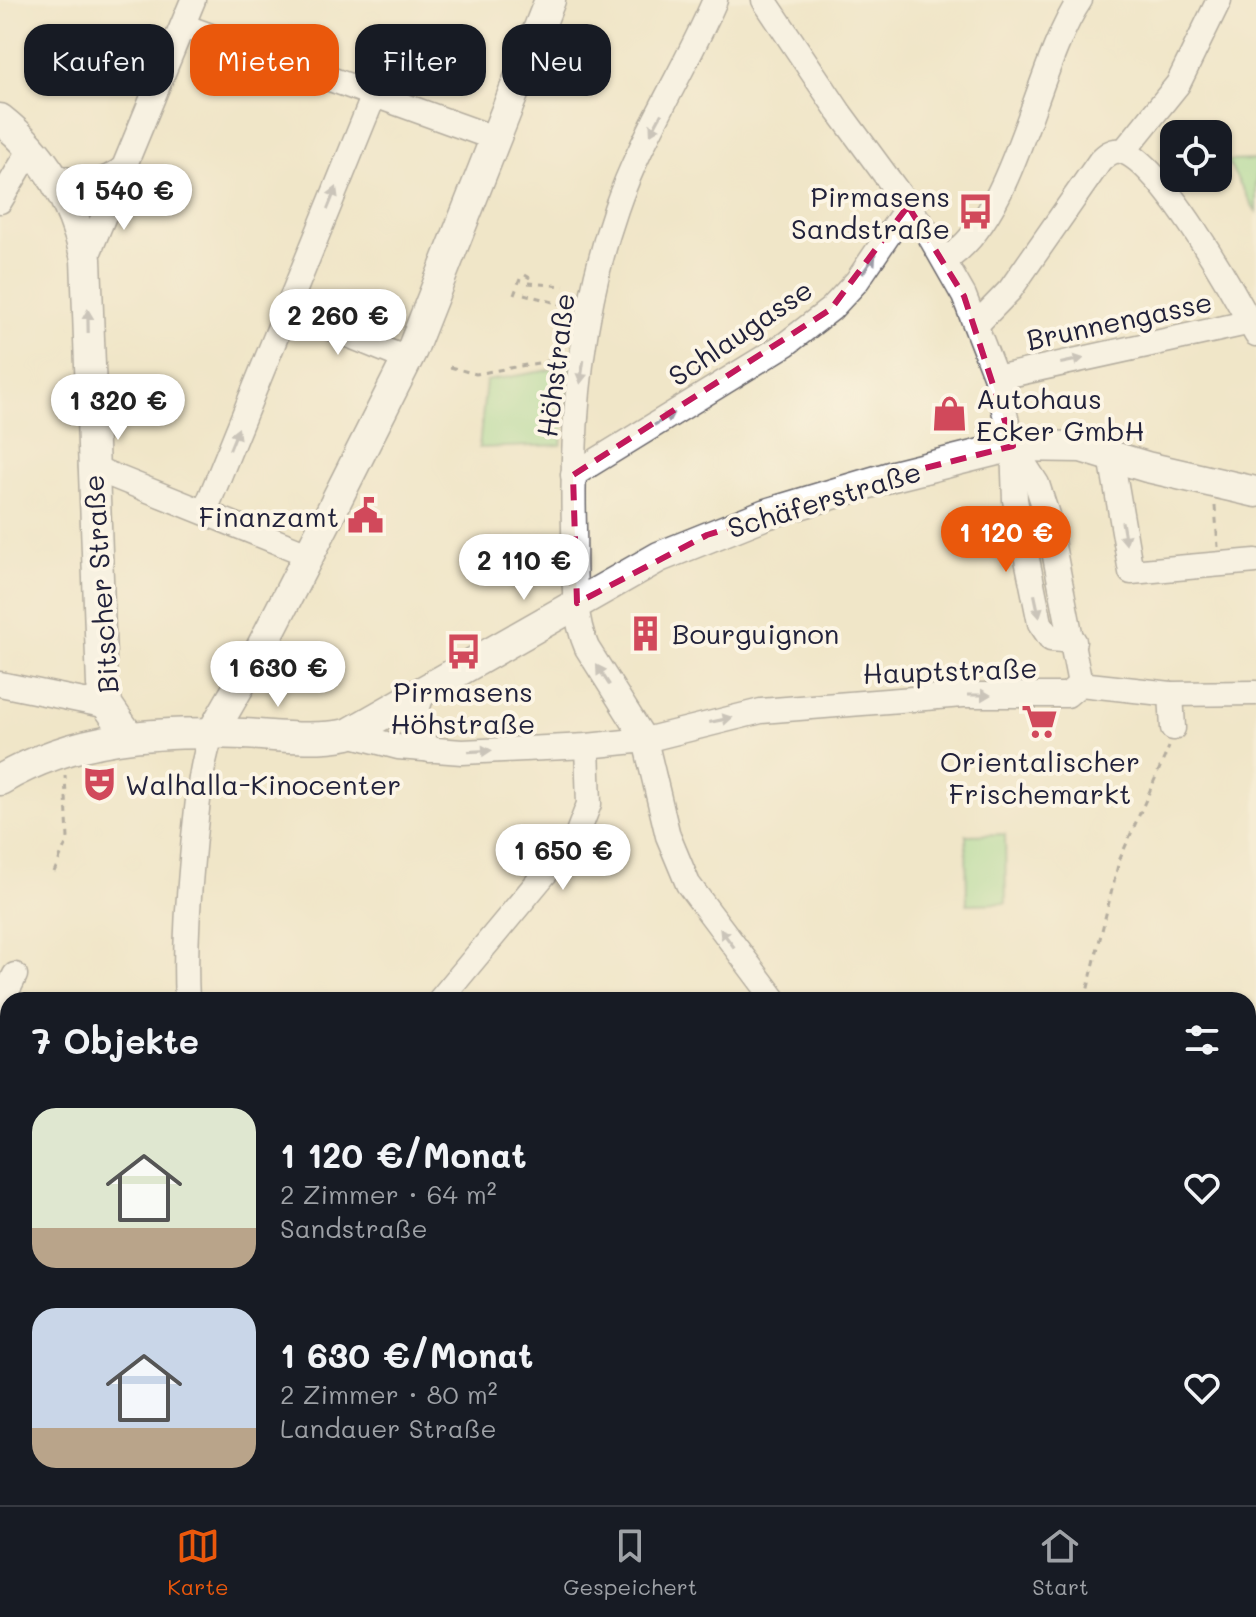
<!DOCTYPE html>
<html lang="de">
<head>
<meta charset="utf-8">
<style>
	:root { --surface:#171b24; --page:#242831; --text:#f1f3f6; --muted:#9ea1a6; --line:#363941; --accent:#ea580c }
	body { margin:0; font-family:Mali,sans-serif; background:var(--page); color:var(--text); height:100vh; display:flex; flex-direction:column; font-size:30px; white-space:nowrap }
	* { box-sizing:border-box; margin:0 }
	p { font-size:26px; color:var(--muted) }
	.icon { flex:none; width:44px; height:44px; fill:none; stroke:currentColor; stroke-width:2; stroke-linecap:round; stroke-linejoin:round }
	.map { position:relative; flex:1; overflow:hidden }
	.panel { position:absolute; left:0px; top:992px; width:1256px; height:514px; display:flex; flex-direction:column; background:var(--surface); border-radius:24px 24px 0 0; box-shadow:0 2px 6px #0004 }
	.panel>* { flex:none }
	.hud { position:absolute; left:24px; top:24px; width:800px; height:72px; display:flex; gap:16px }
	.fabs { position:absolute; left:1160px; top:120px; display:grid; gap:16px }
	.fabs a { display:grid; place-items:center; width:72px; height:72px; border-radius:16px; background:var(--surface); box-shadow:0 2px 6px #0004; font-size:40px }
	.price { position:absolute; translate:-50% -68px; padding:0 18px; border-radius:28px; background:#fff; color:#222; font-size:26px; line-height:52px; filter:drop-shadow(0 2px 4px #0008) }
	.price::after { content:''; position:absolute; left:50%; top:48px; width:24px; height:18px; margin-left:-12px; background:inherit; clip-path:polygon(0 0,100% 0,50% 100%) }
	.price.current { background:var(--accent); color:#fff }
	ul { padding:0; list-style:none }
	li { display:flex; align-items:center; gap:24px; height:200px; padding:0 32px }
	li span { display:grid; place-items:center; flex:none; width:224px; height:160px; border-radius:24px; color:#555 }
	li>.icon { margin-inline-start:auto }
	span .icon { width:96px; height:96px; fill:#fffc; stroke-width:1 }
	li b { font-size:34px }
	h2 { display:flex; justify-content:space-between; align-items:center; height:96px; padding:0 32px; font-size:34px }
	.tag { padding:0 28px; border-radius:24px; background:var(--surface); box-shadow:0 2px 6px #0004; font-size:28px; line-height:72px }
	.tag.current { background:var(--accent); color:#fff }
	.tabs { display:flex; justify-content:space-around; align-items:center; height:112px; border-top:2px solid var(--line); background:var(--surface); font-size:22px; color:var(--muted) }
	.tabs a { display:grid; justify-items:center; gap:4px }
	.tabs .current { color:var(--accent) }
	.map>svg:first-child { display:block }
</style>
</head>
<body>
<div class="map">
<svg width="1256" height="1505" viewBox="0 0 1256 1505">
	<rect width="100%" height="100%" fill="#fcf5e5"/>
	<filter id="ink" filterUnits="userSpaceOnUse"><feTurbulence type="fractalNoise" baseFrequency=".0125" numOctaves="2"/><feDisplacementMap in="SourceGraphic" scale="16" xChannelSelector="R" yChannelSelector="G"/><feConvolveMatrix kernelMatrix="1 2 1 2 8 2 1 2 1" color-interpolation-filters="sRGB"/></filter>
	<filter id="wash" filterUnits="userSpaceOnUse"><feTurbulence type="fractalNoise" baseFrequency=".006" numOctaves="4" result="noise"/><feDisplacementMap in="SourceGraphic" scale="32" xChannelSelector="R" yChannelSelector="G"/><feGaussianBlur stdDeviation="1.8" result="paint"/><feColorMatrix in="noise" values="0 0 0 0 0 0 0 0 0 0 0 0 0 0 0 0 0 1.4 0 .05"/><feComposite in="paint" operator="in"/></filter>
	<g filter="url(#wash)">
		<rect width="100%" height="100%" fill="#f0e6c8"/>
		<g fill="#9bdc93" stroke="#5e7f67" stroke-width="2">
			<path d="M 1256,160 L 1256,212 L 1227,161 Z"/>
			<path d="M 572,366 L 561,445 L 479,448 L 486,381 Z"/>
			<path d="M 1005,834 L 1006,903 L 967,904 L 966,835 Z"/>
			<path d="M 8,1349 L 8,1498 L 436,1498 L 429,1505 L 0,1505 L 0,1361 Z"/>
		</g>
	</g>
	<g filter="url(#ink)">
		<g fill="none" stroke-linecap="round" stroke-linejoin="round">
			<defs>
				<g id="minor">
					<path d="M 715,0 C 685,70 640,139 616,209 C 581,310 571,423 574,528 C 575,567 571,612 587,648 L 645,740 L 668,836 L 688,884 L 775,1000"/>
					<path d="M 764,0 L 839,112 L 928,233 L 964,296 L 996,378 L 1013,446 L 1015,500 L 1040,623 L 1051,639 L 1074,641"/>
					<path d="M 183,26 L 494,138"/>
					<path d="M 1124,151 L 1178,84 L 1219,0"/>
					<path d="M 54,176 C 84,185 100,187 126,166"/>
					<path d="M 0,201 L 32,147"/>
					<path d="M 86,259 L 193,0"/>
					<path d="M 945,260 C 1016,217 1035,66 1080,0"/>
					<path d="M 286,310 L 407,359"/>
					<path d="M 976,325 L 1010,290 L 1100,161 C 1105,156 1112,149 1121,151 C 1160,160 1236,296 1256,334"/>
					<path d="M 996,378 L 1256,321"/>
					<path d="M 1014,448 L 1037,484 L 1047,515 L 1080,684"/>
					<path d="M 1111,456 L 1131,572 L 1256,561"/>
					<path d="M 91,467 L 310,555"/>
					<path d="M 573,475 L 786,344 L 831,309 L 857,281 L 908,206"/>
					<path d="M 205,511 L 374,95"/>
					<path d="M 0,684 L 108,706"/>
					<path d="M 1080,684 L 1171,694 L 1256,693"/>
					<path d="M 423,691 L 413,723 L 430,750"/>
					<path d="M 1171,694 L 1173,728"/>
					<path d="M 348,734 L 398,747 L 462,752 L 587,746 L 645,740 L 761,711 L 963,695 L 1067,695 L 1080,684"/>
					<path d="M 187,1000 C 184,946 189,892 194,837 C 198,802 200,767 212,733"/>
					<path d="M 440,1000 L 577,835 L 589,804 L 587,746"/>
					<path d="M 0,1006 L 15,975"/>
					<path d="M 1248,1030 L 1256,1029"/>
					<path d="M 0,1083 L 8,1082"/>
					<path d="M 1248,1301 L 1256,1302"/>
					<path d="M 0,1327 L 8,1314"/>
					<path d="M 1248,1482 L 1256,1475"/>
					<path d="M 778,1498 L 782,1505"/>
					<path d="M 1014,1498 L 1015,1505"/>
					<path d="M 1193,1498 L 1202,1505"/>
					<path d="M 438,1505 L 446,1498"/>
					<path d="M 628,1505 L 635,1498"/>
					<path d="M 868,1505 L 885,1498"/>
					<path d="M 1226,1505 L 1232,1498"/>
				</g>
				<g id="major">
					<path d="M 0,119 C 46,155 73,202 86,259 L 102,685 L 108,706 L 128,735"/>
					<path d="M 337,499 L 412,350 L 550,0"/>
					<path d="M 212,733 L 260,650 L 335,504"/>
					<path d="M 0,780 C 76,735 157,731 244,734 C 278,736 314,741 348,734 L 659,557 L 766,514 L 893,476 L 1013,446 L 1081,447 L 1147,467 L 1256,492"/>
				</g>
			</defs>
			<use href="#minor" stroke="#6a676c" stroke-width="27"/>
			<use href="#major" stroke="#6a676c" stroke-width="33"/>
			<g stroke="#6a676c" stroke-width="3" stroke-dasharray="6 6" stroke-linecap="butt">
				<path d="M 525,275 L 530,278"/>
				<path d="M 528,283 L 564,286"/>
				<path d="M 524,294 L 560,304"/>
				<path d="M 514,295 L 520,279"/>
				<path d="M 450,367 L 476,374 L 560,359"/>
				<path d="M 1215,506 L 1218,547"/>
				<path d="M 54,872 L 68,839 L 65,775"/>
				<path d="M 1085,1000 L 1119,861 L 1169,747"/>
				<path d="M 0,1404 L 8,1390"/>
				<path d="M 0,1491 L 8,1495"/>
				<path d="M 14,1498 L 27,1505"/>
				<path d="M 213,1498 L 224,1505"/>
				<path d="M 396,1498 L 406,1505"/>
				<path d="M 82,1505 L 86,1498"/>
				<path d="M 157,1505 L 162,1498"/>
				<path d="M 233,1505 L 237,1498"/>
				<path d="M 317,1505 L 321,1498"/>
			</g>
			<use href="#minor" stroke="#fff" stroke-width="24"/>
			<use href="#major" stroke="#fff" stroke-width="30"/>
		</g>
		<defs><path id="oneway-solid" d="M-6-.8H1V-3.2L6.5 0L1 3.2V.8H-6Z" transform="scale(2)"/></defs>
		<g fill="#9c9ca7">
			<use href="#oneway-solid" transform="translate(656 124) rotate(118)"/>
			<use href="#oneway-solid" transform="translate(332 198) rotate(-68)"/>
			<use href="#oneway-solid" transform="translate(869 264) rotate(-55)"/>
			<use href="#oneway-solid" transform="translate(88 321) rotate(-91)"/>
			<use href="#oneway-solid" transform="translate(1072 361) rotate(-12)"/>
			<use href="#oneway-solid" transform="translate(582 372) rotate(98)"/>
			<use href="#oneway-solid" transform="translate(664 419) rotate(-32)"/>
			<use href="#oneway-solid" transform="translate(234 439) rotate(-68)"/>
			<use href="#oneway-solid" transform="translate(1124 533) rotate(80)"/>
			<use href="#oneway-solid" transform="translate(1037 606) rotate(78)"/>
			<use href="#oneway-solid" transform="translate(603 675) rotate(-123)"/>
			<use href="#oneway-solid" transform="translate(979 695)"/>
			<use href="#oneway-solid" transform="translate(721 720) rotate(-12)"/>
			<use href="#oneway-solid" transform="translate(480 751) rotate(-3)"/>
			<use href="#oneway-solid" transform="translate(727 938) rotate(-127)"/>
		</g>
	</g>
	<path d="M0 0H1256V1505H0ZM 908,206 L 964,296 L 1013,446 L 893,476 L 707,535 L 577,603 L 573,475 L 831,309 Z" fill="#f0e6c8" fill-opacity=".55" fill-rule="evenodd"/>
	<path fill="none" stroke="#c2185b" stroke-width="6" stroke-dasharray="16 10" stroke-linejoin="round" d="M 908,206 L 964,296 L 1013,446 L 893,476 L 707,535 L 577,603 L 573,475 L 831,309 Z"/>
	<defs>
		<symbol id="bus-bare" viewBox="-9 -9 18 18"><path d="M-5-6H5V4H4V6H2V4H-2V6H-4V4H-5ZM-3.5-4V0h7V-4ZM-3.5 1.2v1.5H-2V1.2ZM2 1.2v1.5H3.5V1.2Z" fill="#d1495b" stroke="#fcf5e5" stroke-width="2.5" paint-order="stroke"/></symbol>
		<symbol id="shop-bare" viewBox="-9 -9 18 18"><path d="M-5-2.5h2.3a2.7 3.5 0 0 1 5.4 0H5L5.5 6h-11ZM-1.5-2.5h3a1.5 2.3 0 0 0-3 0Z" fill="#d1495b" stroke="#fcf5e5" stroke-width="2.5" paint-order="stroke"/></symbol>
		<symbol id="civic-bare" viewBox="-9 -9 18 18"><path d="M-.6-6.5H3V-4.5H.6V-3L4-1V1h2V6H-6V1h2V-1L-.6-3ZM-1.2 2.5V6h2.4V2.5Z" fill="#d1495b" stroke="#fcf5e5" stroke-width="2.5" paint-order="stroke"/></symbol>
		<symbol id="building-bare" viewBox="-9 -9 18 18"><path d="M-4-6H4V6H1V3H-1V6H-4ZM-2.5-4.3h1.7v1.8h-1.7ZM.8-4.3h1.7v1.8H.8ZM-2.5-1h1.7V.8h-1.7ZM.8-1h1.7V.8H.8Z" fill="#d1495b" stroke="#fcf5e5" stroke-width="2.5" paint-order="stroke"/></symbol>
		<symbol id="supermarket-bare" viewBox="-9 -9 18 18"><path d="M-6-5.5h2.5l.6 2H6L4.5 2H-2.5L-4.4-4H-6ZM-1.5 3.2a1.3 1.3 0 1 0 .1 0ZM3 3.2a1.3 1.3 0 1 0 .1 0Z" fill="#d1495b" stroke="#fcf5e5" stroke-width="2.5" paint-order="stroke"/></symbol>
		<symbol id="theatre-bare" viewBox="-9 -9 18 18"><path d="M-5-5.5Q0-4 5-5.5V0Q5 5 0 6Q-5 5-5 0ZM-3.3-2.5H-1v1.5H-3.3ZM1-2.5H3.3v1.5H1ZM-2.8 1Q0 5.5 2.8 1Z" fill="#d1495b" stroke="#fcf5e5" stroke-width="2.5" paint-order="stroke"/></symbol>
	</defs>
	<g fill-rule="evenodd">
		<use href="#bus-bare" x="950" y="186" width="51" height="51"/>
		<use href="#shop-bare" x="924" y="388" width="51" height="51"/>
		<use href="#civic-bare" x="340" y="490" width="51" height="51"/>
		<use href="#building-bare" x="620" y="608" width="51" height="51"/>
		<use href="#bus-bare" x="438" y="626" width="51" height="51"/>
		<use href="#supermarket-bare" x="1014" y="696" width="51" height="51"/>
		<use href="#theatre-bare" x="74" y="758" width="51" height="51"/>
	</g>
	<g text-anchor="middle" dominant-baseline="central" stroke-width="8" stroke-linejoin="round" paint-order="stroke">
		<g font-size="28" fill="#22223b" stroke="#fcf5e5" text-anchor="start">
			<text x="950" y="196" text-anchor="end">Pirmasens<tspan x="950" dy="32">Sandstraße</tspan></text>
			<text x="976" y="398">Autohaus<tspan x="976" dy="32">Ecker GmbH</tspan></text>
			<text x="339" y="516" text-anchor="end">Finanzamt</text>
			<text x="672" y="633">Bourguignon</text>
			<text x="463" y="691" text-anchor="middle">Pirmasens<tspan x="463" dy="32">Höhstraße</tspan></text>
			<text x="1040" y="761" text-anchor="middle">Orientalischer<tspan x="1040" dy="32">Frischemarkt</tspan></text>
			<text x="125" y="784">Walhalla-Kinocenter</text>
		</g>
		<g font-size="28" fill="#22223b" stroke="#fcf5e5">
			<text transform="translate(1119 320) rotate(-12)">Brunnengasse</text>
			<text transform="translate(740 332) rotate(-34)">Schlaugasse</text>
			<text transform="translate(555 365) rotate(-83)">Höhstraße</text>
			<text transform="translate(824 499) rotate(-17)">Schäferstraße</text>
			<text transform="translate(100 584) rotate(-94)">Bitscher Straße</text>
			<text transform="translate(950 670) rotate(-2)">Hauptstraße</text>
		</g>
	</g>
</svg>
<div class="fabs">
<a><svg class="icon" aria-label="locate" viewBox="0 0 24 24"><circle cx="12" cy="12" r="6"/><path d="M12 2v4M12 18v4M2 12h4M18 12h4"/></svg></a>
</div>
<b class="price" style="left:124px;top:232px">1 540 €</b>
<b class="price" style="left:338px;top:357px">2 260 €</b>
<b class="price" style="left:118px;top:442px">1 320 €</b>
<b class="price current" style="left:1006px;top:574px">1 120 €</b>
<b class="price" style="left:524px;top:602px">2 110 €</b>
<b class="price" style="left:278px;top:709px">1 630 €</b>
<b class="price" style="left:563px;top:892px">1 650 €</b>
<div class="hud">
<a class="tag">Kaufen</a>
<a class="tag current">Mieten</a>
<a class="tag">Filter</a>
<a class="tag">Neu</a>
</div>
<section class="panel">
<h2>7 Objekte<svg class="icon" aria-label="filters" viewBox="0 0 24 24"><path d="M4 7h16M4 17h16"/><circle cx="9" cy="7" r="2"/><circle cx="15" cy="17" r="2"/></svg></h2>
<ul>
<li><span style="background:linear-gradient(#dfe7d0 75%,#b9a48a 0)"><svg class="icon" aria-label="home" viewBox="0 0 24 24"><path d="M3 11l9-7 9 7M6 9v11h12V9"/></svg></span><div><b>1 120 €/Monat</b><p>2 Zimmer · 64 m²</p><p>Sandstraße</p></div><svg class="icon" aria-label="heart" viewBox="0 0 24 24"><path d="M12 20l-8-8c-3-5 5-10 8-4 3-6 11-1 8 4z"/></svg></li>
<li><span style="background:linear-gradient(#c9d6e8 75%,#b9a48a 0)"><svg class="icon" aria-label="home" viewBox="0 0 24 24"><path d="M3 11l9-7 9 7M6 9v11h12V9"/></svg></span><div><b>1 630 €/Monat</b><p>2 Zimmer · 80 m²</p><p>Landauer Straße</p></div><svg class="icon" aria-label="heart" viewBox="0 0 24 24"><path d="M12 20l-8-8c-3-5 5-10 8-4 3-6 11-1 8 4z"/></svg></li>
</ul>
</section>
</div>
<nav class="tabs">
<a class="current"><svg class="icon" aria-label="map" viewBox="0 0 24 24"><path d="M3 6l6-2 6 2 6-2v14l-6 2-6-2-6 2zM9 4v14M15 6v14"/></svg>Karte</a>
<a><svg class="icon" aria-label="saved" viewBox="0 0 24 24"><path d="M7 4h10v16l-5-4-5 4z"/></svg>Gespeichert</a>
<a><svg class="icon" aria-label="home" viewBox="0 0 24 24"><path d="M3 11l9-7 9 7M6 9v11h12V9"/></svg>Start</a>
</nav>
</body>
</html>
